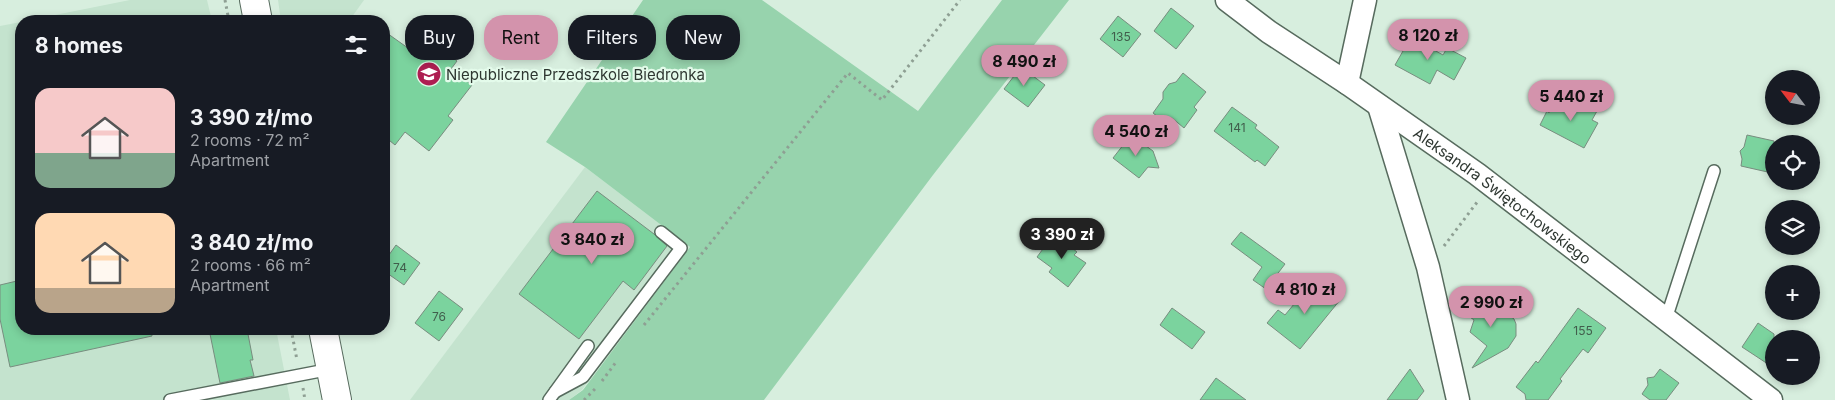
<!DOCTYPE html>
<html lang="en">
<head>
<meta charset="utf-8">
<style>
	:root { --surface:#171b24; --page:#20242c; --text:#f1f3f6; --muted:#9ea1a6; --accent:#d393ac }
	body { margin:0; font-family:Inter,sans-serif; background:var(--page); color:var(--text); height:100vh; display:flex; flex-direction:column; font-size:19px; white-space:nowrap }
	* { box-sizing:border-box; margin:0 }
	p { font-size:16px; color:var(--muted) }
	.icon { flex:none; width:28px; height:28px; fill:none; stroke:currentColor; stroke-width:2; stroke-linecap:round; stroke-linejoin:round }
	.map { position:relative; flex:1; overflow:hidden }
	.panel { position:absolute; left:15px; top:15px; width:375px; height:320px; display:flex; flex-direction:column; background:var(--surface); border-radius:20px; box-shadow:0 2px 8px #0003 }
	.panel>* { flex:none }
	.banner { position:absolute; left:405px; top:15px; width:475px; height:45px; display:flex; gap:10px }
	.needle { width:32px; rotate:302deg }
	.controls { position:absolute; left:1765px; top:70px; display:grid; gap:10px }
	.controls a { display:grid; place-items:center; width:55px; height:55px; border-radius:50%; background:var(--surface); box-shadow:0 2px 8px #0003; font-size:25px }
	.price { position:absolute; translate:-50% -42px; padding:0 11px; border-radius:18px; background:var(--accent); color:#111; font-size:16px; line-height:32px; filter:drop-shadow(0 1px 2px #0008) }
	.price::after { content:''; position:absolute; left:50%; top:30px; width:15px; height:11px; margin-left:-8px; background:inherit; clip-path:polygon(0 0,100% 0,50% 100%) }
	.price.on { background:#222; color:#fff }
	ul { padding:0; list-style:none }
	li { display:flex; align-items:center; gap:15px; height:125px; padding:0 20px }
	li span { display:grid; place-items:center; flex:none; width:140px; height:100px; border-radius:15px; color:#555 }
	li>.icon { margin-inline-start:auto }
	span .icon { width:60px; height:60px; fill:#fffc; stroke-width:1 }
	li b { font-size:21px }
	h2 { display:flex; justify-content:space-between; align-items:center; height:60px; padding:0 20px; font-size:21px }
	.tag { padding:0 18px; border-radius:20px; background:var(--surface); box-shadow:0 2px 8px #0003; font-size:18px; line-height:45px }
	.tag.on { background:var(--accent); color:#111 }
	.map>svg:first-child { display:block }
</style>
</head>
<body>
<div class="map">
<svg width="1835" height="400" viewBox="0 0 1835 400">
	<rect width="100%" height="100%" fill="#d7eede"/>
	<g fill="#c4e3ce">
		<path d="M 130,0 L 207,0 L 212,21 L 25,21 Z"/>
		<path d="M 278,0 L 364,0 L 349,21 L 281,21 Z"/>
		<path d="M 21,22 L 21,329 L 276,329 L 290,400 L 0,400 L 0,26 Z"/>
		<path d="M 585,167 L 690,247 L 582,390 L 569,400 L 410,400 Z"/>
	</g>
	<path fill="#97d3ad" d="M 643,0 L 762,0 L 918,111 L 1002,0 L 1069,0 L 933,175 L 764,400 L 569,400 L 583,390 L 690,247 L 585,167 L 546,142 Z"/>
	<g fill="#7bd39e" stroke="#788d7f">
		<path d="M 1171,8 L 1194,26 L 1176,49 L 1154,31 Z"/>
		<path d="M 1118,16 L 1141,34 L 1123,57 L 1100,39 Z"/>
		<path d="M 384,31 L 422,58 L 433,43 L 457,61 L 451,69 L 472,85 L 448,116 L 453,120 L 429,151 L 405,132 L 395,145 L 384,136 Z"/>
		<path d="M 1407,35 L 1443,55 L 1447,48 L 1466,58 L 1454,80 L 1437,70 L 1430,84 L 1395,65 L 1403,51 L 1400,49 Z"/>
		<path d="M 1021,67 L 1045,85 L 1028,107 L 1004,89 Z"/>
		<path d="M 1183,73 L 1206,92 L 1194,107 L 1197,110 L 1184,128 L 1172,118 L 1162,120 L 1153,113 L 1163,99 L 1163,92 L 1169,84 L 1176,82 Z"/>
		<path d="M 1558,97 L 1579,110 L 1583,103 L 1597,111 L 1592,120 L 1598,123 L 1584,148 L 1540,125 L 1547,111 L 1549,113 Z"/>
		<path d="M 1232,107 L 1257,125 L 1255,128 L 1279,147 L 1265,166 L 1257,160 L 1255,162 L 1214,131 Z"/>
		<path d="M 1131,135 L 1153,151 L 1159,168 L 1148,167 L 1139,178 L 1113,158 Z"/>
		<path d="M 1747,135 L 1774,141 L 1774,162 L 1772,173 L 1741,166 L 1742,159 L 1740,151 L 1744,147 Z"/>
		<path d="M 597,191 L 654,234 L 667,246 L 634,290 L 623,281 L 579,339 L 519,294 Z"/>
		<path d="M 1241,232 L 1285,264 L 1266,289 L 1253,280 L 1262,267 L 1231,244 Z"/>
		<path d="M 1054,234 L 1077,252 L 1074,255 L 1086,263 L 1068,287 L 1049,272 L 1052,268 L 1037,257 Z"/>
		<path d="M 396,245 L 420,263 L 404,285 L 384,271 L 384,262 Z"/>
		<path d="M 21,280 L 21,329 L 151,329 L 152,336 L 10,367 L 0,319 L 0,285 Z"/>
		<path d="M 1314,280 L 1340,300 L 1300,349 L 1267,323 L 1278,310 L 1285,315 Z"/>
		<path d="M 439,291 L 463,309 L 439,341 L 415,323 Z"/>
		<path d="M 1481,294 L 1514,319 L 1516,324 L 1516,336 L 1508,348 L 1472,368 L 1487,346 L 1470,332 L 1474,320 L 1466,314 Z"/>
		<path d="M 1172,308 L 1205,332 L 1192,349 L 1160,325 Z"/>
		<path d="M 1578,308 L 1606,328 L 1588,353 L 1583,349 L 1560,379 L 1562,381 L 1548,400 L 1526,400 L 1525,394 L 1516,387 L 1536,361 L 1538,363 Z"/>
		<path d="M 1758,323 L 1774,334 L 1774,368 L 1742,347 Z"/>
		<path d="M 209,329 L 247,329 L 253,360 L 250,360 L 254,376 L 220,383 Z"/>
		<path d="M 1410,369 L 1424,391 L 1417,400 L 1387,400 Z"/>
		<path d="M 1660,369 L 1679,383 L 1666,400 L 1650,400 L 1642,394 L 1648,385 L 1647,378 L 1654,377 Z"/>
		<path d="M 1216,378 L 1246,400 L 1200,400 Z"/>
	</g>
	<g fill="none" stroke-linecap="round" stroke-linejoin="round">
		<defs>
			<g id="service">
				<path d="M 1666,319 L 1714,171"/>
				<path d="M 555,392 L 583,377 L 681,248 L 661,232"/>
				<path d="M 170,400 L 331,369"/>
				<path d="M 549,400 L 588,346"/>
			</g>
			<g id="minor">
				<path id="s1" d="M 1227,0 L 1269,32 L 1347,83 L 1477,174 L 1771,400"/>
				<path d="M 1347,83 L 1365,0"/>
				<path d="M 1379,106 L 1428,267 L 1458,400"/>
			</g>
			<g id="tertiary">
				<path d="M 254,0 L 258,21"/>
				<path d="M 323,329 L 337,400"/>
			</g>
		</defs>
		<use href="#service" stroke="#576b5e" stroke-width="14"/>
		<use href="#minor" stroke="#576b5e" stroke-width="25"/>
		<use href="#tertiary" stroke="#576b5e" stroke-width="30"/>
		<g stroke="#8e9f93" stroke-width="3" stroke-dasharray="2.5 4" stroke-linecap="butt">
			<path d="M 225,0 L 229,21"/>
			<path d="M 1444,246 L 1478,201"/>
			<path d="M 644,325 L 848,73 L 882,100 L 960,0"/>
			<path d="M 291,329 L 297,360"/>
			<path d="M 602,381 L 616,362"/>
			<path d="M 303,388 L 305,400"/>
			<path d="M 584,400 L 596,388"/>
		</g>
		<use href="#service" stroke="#fff" stroke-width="11"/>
		<use href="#minor" stroke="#fff" stroke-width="22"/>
		<use href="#tertiary" stroke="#fff" stroke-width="28"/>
	</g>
	<defs>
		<symbol id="school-disc" viewBox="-11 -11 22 22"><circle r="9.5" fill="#ae1e52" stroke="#e4fbeb"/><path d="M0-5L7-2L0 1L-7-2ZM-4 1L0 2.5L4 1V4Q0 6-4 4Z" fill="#fff"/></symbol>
	</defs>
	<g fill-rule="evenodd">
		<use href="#school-disc" x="415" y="60" width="28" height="28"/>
	</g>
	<g text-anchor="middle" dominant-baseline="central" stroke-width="4.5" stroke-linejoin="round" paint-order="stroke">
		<g font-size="12" fill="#415e4c">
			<text x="1121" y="36">135</text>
			<text x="1237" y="127">141</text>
			<text x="400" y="267">74</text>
			<text x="439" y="316">76</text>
			<text x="1583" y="330">155</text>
		</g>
		<g font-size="15" fill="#2e3731" stroke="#e4fbeb" text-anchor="start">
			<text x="446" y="74">Niepubliczne Przedszkole Biedronka</text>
		</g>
		<g font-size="15" fill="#2e3731" stroke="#e4fbeb">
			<text stroke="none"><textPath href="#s1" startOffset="338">Aleksandra Świętochowskiego</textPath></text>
		</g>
	</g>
</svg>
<div class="controls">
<a><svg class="needle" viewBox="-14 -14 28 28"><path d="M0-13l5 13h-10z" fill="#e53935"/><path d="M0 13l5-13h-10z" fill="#9ea1a6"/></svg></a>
<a><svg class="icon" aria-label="locate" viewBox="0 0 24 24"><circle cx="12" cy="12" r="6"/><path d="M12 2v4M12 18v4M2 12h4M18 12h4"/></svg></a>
<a><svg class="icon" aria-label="layers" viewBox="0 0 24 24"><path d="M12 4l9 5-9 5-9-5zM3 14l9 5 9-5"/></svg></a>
<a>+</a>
<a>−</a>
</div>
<b class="price" style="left:1428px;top:61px">8 120 zł</b>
<b class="price" style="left:1024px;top:87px">8 490 zł</b>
<b class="price" style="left:1571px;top:122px">5 440 zł</b>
<b class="price" style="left:1136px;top:157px">4 540 zł</b>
<b class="price on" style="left:1062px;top:260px">3 390 zł</b>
<b class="price" style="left:592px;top:265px">3 840 zł</b>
<b class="price" style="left:1305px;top:315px">4 810 zł</b>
<b class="price" style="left:1491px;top:328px">2 990 zł</b>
<div class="banner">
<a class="tag">Buy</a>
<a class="tag on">Rent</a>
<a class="tag">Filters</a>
<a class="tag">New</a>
</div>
<section class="panel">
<h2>8 homes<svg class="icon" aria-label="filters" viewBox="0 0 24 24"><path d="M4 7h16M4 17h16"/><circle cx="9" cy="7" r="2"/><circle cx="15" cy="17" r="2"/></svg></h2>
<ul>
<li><span style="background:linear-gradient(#f6c9c9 65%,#7fa58c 0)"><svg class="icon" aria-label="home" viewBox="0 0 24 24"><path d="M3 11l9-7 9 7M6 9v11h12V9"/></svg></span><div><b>3 390 zł/mo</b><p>2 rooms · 72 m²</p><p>Apartment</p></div></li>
<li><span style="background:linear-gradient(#ffd9b3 75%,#b9a48a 0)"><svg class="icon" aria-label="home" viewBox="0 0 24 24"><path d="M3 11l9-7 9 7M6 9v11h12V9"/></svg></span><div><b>3 840 zł/mo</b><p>2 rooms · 66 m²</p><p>Apartment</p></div></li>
</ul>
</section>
</div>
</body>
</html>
